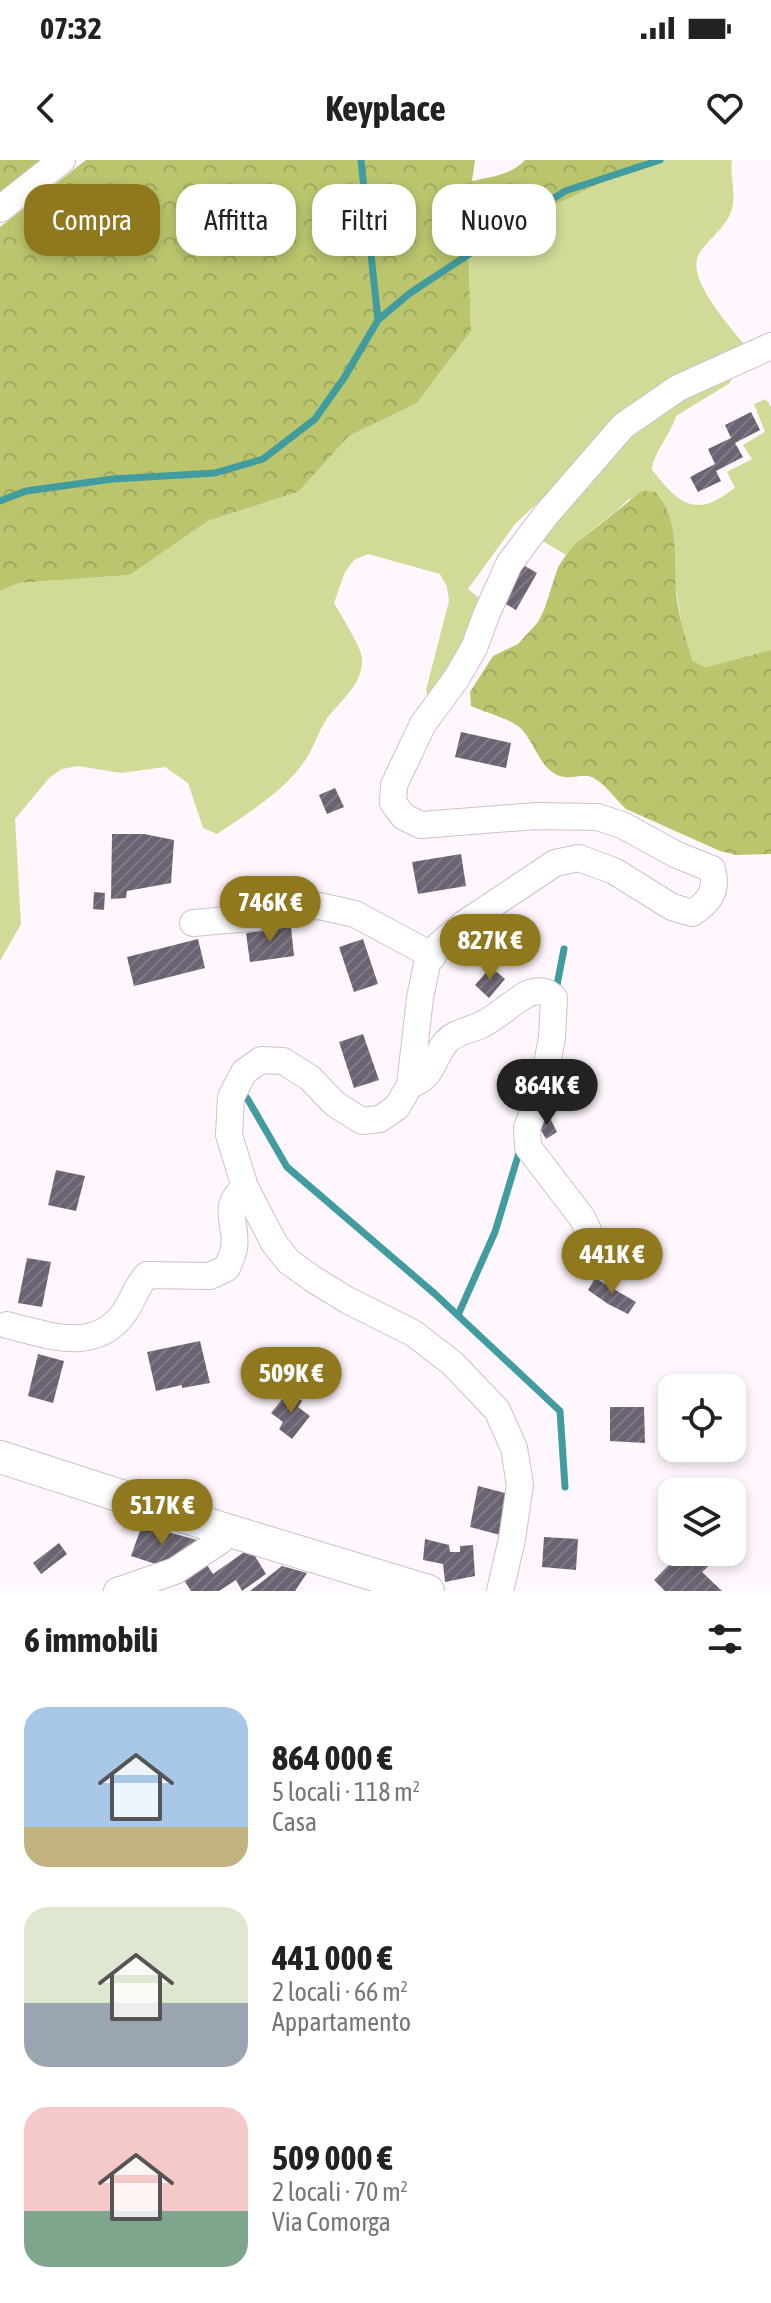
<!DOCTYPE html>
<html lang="it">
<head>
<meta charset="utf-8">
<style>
	:root { --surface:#fff; --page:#f2f2f2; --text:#222; --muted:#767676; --accent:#90781e }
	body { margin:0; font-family:"Asap Condensed",sans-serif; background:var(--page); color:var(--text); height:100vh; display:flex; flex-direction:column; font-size:30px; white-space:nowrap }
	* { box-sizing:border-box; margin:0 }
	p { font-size:26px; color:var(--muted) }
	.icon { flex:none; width:44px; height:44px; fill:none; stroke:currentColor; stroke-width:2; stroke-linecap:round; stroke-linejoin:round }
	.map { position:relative; height:1431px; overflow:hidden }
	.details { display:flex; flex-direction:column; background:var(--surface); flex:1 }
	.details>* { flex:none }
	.guide { position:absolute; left:24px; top:24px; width:724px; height:72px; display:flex; gap:16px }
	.tools { position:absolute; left:658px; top:1214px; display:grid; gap:16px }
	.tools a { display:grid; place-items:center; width:88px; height:88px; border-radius:16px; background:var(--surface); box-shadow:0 4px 12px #0003; font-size:40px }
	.price { position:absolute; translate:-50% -68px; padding:0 18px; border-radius:28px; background:var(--accent); color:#fff; font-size:26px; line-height:52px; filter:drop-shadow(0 2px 4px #0008) }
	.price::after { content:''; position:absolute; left:50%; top:48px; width:24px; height:18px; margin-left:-12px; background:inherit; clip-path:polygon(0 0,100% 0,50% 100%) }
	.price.selected { background:#222; color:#fff }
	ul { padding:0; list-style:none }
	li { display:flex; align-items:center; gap:24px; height:200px; padding:0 24px }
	li span { display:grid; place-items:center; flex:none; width:224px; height:160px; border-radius:24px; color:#555 }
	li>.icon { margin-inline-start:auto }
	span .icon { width:96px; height:96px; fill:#fffc; stroke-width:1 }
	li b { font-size:34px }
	h2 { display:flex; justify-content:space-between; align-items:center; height:96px; padding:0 24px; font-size:34px }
	.pill { padding:0 28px; border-radius:24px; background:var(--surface); box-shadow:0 4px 12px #0003; font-size:28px; line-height:72px }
	.pill.selected { background:var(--accent); color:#fff }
	.status { display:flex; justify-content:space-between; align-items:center; height:56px; padding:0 40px; background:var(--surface); direction:ltr }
	.status svg { height:22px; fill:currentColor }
	header { display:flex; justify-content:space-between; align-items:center; height:104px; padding:0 24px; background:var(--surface); font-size:36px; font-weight:700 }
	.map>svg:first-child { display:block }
</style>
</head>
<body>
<div class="status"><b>07:32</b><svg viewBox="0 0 49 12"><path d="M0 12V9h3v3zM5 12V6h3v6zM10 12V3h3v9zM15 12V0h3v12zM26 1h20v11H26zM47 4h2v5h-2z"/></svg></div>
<header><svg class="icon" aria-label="back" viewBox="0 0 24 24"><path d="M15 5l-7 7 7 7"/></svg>Keyplace<svg class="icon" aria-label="heart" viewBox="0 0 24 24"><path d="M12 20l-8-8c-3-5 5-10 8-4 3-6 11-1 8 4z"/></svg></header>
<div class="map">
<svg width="771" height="1431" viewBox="0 0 771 1431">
	<defs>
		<pattern id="forest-crowns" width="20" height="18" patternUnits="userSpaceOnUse" patternTransform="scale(2)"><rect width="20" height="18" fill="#bbc56d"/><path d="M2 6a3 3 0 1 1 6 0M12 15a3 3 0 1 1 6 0" fill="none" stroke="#a1a95f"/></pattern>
		<pattern id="building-hatch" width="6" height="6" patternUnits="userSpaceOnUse" patternTransform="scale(2)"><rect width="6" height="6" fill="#6b6372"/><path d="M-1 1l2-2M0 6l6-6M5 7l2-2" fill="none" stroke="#807a85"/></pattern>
	</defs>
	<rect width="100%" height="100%" fill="#fff6fe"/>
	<g fill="#d1da97">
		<path d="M 647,0 L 732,0 C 730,15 735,29 733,43 C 731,65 709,77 699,94 C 685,117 729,166 744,184 L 671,219 L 515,364 L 468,429 L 483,441 L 473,472 L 428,539 L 426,530 L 449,441 L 447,427 L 440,414 L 368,394 L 354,400 L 345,412 L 334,443 C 341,455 361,487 362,498 C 364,525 339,541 326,560 C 318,572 314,587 306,599 C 284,632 249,652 217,674 L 203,668 L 188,623 L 165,607 L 121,613 L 78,606 L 62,609 L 50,617 L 15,659 L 21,764 L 0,801 L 0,431 L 19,423 L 130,415 L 208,361 L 298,332 L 349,276 L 417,243 L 471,171 L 468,78 L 537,54 Z"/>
		<path d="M 732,218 L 730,223 L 676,256 C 671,274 653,293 652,310 C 666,326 681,350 706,344 C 715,343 727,333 735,328 L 727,312 L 752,299 L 743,285 L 765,272 L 754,244 L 766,239 L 771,247 L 771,490 L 706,507 L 693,501 L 683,473 L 675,423 L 630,338 C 610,358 584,373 566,395 L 541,380 L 613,285 L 685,238 Z"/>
	</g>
	<g fill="url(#forest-crowns)">
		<path d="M 0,0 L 43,0 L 0,32 Z"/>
		<path d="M 86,0 L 475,0 L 472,21 C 491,17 511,15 525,0 L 647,0 L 537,54 L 468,78 L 471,171 L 417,243 L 349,276 L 298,332 L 208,361 L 130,415 L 19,423 L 0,431 L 0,67 Z"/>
		<path d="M 642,331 L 655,332 C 682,359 672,405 677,440 C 680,461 686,481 693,501 L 706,507 L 771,490 L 771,694 L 736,695 L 720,691 L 626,649 C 616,640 601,618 588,616 C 578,615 568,620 557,615 C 538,606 534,579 518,566 C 507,558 484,552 471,546 L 470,532 L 493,496 L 518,484 L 538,462 L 544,450 L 558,407 L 566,395 L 575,384 Z"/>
	</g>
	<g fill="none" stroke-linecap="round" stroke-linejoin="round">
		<g stroke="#419c9f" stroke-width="7">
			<path d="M 378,160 L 410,133 L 565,31 L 660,0"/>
			<path d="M 0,341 L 26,331 L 113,319 L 215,313 L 263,299 L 315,259 L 344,218 L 378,160 L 361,0"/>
			<path d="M 556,830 L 564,789"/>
			<path d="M 247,938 L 287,1007 L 435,1134 L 560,1251 L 565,1327"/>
			<path d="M 458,1155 L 495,1072 L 521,986"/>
		</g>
	</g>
	<g fill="url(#building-hatch)">
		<path d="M 751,252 L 760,270 L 735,283 L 743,297 L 716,311 L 721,321 L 698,332 L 690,317 L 715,304 L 708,289 L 731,278 L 725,265 Z"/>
		<path d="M 523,405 L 537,413 L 516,450 L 501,441 Z"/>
		<path d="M 461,572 L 511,583 L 506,608 L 455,597 Z"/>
		<path d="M 335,628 L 344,647 L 327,654 L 319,635 Z"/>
		<path d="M 112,674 L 144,674 L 174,680 L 171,723 L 127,731 L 126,738 L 111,739 Z"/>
		<path d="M 461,694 L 466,726 L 418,734 L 412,702 Z"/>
		<path d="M 94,732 L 105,733 L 104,750 L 93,749 Z"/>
		<path d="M 291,767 L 294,796 L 250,802 L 246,773 Z"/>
		<path d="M 198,779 L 205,808 L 134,826 L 127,797 Z"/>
		<path d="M 363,779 L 378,824 L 354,832 L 339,787 Z"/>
		<path d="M 491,807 L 505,819 L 489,838 L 475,825 Z"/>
		<path d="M 363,874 L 379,920 L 354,928 L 339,882 Z"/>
		<path d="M 549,956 L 557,972 L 546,979 L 537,963 Z"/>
		<path d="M 56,1010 L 85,1016 L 76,1051 L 48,1045 Z"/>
		<path d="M 27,1098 L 51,1102 L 42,1147 L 18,1143 Z"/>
		<path d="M 595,1118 L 636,1142 L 628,1154 L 608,1144 L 588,1130 Z"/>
		<path d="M 200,1181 L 210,1223 L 182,1228 L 182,1225 L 156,1231 L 147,1192 Z"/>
		<path d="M 38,1194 L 64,1201 L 53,1243 L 28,1236 Z"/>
		<path d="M 289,1231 L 302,1241 L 298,1247 L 310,1256 L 292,1279 L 279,1269 L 283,1262 L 271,1253 Z"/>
		<path d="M 610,1247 L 644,1247 L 645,1283 L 610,1281 Z"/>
		<path d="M 478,1326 L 513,1335 L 504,1376 L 470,1367 Z"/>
		<path d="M 142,1365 L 197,1380 L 195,1390 L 168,1408 L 131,1396 Z"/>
		<path d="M 544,1377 L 578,1379 L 576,1410 L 542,1407 Z"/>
		<path d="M 425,1379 L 449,1385 L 450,1392 L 460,1392 L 460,1386 L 473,1385 L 475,1416 L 445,1422 L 443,1404 L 423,1400 Z"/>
		<path d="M 59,1383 L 67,1394 L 41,1414 L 33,1403 Z"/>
		<path d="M 250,1388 L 266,1414 L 242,1431 L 236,1420 L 219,1431 L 191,1431 L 180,1414 L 203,1399 L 213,1414 Z"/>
		<path d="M 682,1392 L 711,1392 L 717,1398 L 702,1412 L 722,1431 L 665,1431 L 654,1420 Z"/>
		<path d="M 282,1406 L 307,1413 L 295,1431 L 250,1431 Z"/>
	</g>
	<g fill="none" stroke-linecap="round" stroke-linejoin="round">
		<defs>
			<g id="minor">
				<path d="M 0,49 L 62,0"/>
				<path d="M 193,763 L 274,756 L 297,747 L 319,746 L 355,754 L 433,796"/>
				<path d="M 410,925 C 434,917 432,899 446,882 C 456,871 469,871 481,865 C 498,857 512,842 529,833 C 540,830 546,830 554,838 L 552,877 L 543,926 L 527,968 L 528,987 L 583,1059 L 599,1096"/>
				<path d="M 7,1165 C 47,1175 95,1194 124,1153 C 133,1141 136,1126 147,1115 L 210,1116 L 227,1108 C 229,1102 233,1095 234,1088 C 238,1062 220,1048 245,1027"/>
				<path d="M 117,1431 L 175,1411 L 220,1381 L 224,1370"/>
				<path d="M 500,1431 L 512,1379 L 520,1325 L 514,1288 L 497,1250 L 452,1203 L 413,1173 L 347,1140 L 313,1119 L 288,1101 L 274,1083 L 245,1027 L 229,975 L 231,937 L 244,912 L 261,900 L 283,901 L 310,918 L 335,944 L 362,961 L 380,959 L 397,947 L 410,925 L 420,838 L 427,804 L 440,784 L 465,763 L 555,703 L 579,698 L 614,711 L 672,747 L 692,753 C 710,742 718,730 712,709 L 677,695 L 622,665 L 597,657 L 536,656 L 421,665 L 404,657 L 393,643 L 394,625 L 423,564 L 456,519 L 474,488 L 487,453 L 509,404 L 545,356 L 623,266 L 678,228 L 771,186"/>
			</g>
			<path id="major" d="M 0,1297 L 220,1368 L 428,1431"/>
		</defs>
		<use href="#minor" stroke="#cec0cd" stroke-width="28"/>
		<use href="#major" stroke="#cec0cd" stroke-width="34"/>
		<use href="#minor" stroke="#fff" stroke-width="26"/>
		<use href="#major" stroke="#fff" stroke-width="32"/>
	</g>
</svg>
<div class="tools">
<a><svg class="icon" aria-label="locate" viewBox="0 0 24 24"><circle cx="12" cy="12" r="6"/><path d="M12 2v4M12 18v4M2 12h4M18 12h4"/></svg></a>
<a><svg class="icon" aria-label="layers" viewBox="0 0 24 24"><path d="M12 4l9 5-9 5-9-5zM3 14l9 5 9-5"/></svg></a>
</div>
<b class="price" style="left:270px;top:784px">746K €</b>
<b class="price" style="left:490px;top:822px">827K €</b>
<b class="price selected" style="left:547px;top:967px">864K €</b>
<b class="price" style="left:612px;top:1136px">441K €</b>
<b class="price" style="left:291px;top:1255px">509K €</b>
<b class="price" style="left:162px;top:1387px">517K €</b>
<div class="guide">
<a class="pill selected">Compra</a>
<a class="pill">Affitta</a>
<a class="pill">Filtri</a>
<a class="pill">Nuovo</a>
</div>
</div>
<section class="details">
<h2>6 immobili<svg class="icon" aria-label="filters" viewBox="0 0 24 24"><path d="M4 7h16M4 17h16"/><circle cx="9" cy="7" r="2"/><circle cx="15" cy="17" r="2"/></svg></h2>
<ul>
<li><span style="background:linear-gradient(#a9c7e8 75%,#c2b280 0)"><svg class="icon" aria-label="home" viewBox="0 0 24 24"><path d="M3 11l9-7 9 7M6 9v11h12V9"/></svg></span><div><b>864 000 €</b><p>5 locali · 118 m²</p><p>Casa</p></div></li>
<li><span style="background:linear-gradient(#dfe7d0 60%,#9aa5b1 0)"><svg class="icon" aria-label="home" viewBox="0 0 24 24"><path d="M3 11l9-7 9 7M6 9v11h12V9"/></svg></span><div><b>441 000 €</b><p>2 locali · 66 m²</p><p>Appartamento</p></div></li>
<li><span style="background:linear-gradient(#f6c9c9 65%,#7fa58c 0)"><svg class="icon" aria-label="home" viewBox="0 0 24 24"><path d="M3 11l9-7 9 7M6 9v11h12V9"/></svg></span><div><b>509 000 €</b><p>2 locali · 70 m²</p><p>Via Comorga</p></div></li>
</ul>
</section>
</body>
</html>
